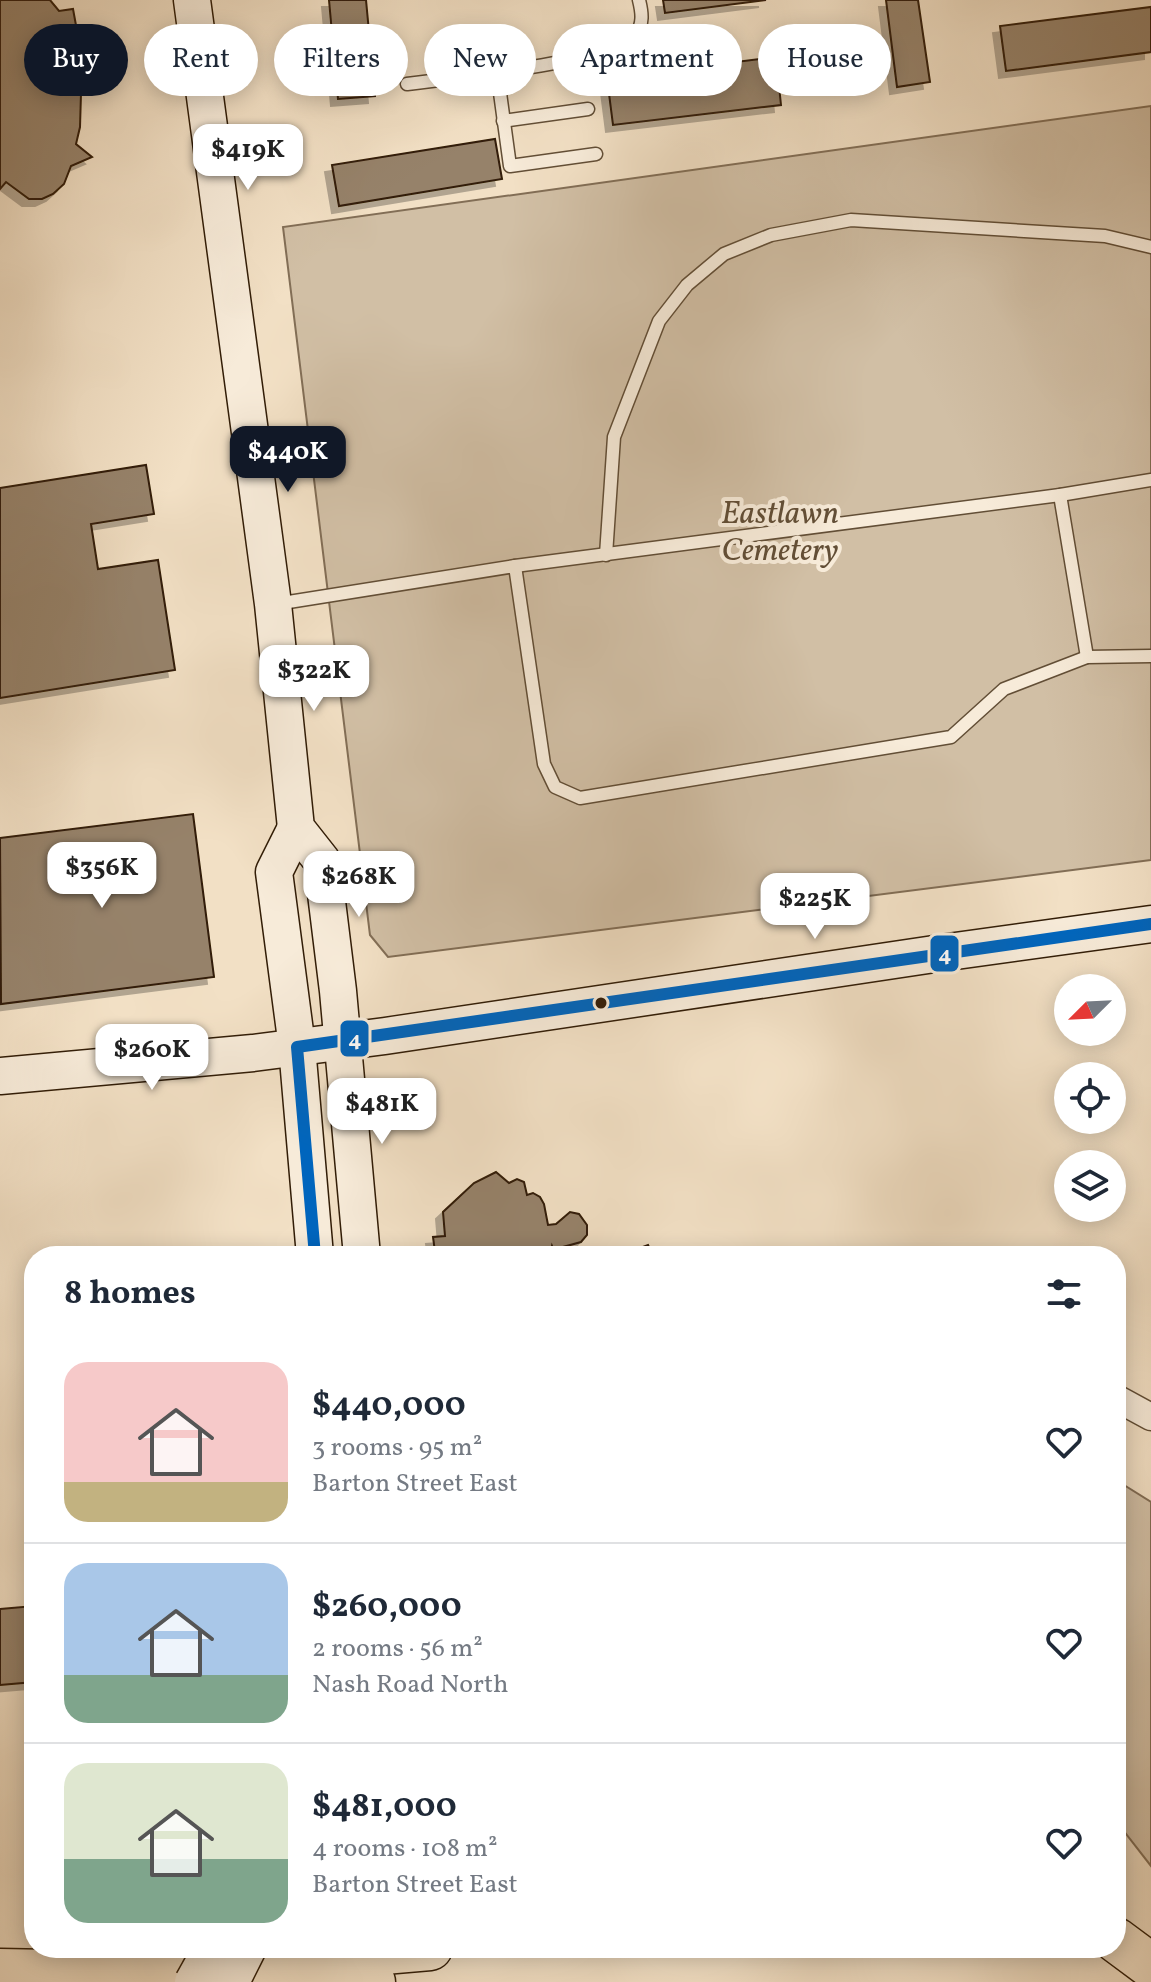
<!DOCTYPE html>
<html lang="en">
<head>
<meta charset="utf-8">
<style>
	:root { --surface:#fff; --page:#f2f2f3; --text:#1f2937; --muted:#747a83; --line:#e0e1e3; --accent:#111827 }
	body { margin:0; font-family:Vollkorn,serif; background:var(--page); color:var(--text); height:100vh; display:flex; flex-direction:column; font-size:30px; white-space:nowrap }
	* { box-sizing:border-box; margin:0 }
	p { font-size:26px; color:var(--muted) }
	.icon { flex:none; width:44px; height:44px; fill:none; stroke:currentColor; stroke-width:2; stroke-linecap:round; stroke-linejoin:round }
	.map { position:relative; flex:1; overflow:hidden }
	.side { position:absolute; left:24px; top:1246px; width:1102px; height:712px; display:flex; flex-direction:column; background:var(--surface); border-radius:32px; box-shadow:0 4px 20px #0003 }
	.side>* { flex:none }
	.top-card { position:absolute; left:24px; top:24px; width:1104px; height:72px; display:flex; gap:16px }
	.needle { width:52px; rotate:246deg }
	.tools { position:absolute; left:1054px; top:974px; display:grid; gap:16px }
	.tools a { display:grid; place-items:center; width:72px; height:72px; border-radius:50%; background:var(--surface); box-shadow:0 4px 20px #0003; font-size:40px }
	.price { position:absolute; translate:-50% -68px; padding:0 18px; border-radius:16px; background:#fff; color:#222; font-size:26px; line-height:52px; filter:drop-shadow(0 2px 4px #0008) }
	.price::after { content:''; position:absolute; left:50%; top:48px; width:24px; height:18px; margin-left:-12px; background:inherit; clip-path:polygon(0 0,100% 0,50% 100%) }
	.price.active { background:var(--accent); color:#fff }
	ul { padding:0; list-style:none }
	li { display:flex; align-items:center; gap:24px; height:200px; padding:0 40px }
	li+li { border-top:2px solid var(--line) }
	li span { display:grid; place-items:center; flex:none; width:224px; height:160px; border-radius:24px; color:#555 }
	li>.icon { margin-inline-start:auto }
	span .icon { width:96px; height:96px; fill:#fffc; stroke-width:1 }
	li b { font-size:34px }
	h2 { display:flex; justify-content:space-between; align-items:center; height:96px; padding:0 40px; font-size:34px }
	.pill { padding:0 28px; border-radius:36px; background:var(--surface); box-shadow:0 4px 20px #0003; font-size:28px; line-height:72px }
	.pill.active { background:var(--accent); color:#fff }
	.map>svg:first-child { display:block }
</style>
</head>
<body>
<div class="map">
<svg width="1151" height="1982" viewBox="0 0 1151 1982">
	<defs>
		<filter id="shadow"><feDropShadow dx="-7" dy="7" stdDeviation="0" flood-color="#0004"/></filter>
	</defs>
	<rect width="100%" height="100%" fill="#f2e0c5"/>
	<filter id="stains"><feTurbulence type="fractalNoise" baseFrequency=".0025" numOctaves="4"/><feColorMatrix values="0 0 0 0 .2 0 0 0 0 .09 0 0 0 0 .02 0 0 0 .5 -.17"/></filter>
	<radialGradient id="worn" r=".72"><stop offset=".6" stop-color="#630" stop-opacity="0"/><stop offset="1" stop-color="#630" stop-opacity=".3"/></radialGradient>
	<g fill="#d1bfa5" stroke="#826e56" stroke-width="2">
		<path d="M 1151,106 L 1151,860 L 388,957 L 370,935 L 283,227 Z"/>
		<path d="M 1116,1480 L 1151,1502 L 1151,1866 L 1116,1821 Z"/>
	</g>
	<g fill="#96826a" stroke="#321d07" stroke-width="2" filter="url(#shadow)">
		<path d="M 0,0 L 50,0 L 59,11 L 73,9 L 80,47 L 73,46 L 81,93 L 80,127 L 76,144 L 92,157 L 71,166 L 64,184 L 53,194 L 42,199 L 29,199 L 6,182 L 0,189 Z"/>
		<path d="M 329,0 L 366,0 L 375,96 L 338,99 Z"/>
		<path d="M 663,0 L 766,0 L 665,13 Z"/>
		<path d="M 886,0 L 918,0 L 930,82 L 897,87 Z"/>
		<path d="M 1151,7 L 1151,52 L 1006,71 L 1000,26 Z"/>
		<path d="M 776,57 L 781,105 L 613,125 L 607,78 Z"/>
		<path d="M 495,139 L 502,179 L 339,206 L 332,165 Z"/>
		<path d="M 146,465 L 154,514 L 91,524 L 98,569 L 158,560 L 175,670 L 0,698 L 0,488 Z"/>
		<path d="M 193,814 L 214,977 L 1,1004 L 0,838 Z"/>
		<path d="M 496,1172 L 509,1183 L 517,1179 L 524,1182 L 527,1195 L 533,1193 L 540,1197 L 544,1204 L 548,1225 L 556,1224 L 570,1212 L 579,1214 L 587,1225 L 587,1235 L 581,1242 L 563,1247 L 567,1256 L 556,1256 L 552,1246 L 550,1256 L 448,1256 L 446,1251 L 435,1252 L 433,1237 L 445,1236 L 443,1212 L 474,1183 Z"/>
		<path d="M 648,1245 L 653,1256 L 619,1256 Z"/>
		<path d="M 34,1606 L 34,1682 L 0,1685 L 0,1609 Z"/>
	</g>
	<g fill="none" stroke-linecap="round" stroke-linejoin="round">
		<defs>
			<g id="service">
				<path d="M 497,71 L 510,166 L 596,154"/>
				<path d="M 407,84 C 449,78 612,63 635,35 C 644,25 642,12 639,0"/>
				<path d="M 503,121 L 588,109"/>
				<path d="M 1060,495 L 1087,657"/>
				<path d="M 606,555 L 614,437 L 659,321 L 687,285 L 724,254 L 771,235 L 851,220 L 1105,236 L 1151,247"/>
				<path d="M 515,566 L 544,764 L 555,787 L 580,798 L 951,737 L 1004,689 L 1087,657 L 1151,656"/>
				<path d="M 276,604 L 515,566 L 1060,495 L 1151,480"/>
			</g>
			<path id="minor" d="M 1116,1398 L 1151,1417"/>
			<g id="secondary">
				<path d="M 192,0 L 273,604 L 296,828 L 322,861 L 338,991 L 362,1256"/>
				<path d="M 296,828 L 274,872 L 297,1047 L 315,1256"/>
				<path d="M 0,1076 L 253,1053 L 385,1036 L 941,953 L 1151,924"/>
			</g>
			<g id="motorway">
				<path d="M 1116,1940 L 1151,1966"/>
				<path d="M 322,1962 L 349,1955 L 430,1948"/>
				<path d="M 0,1971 L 261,1976 L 373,1982"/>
			</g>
		</defs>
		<use href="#service" stroke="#624e36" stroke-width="15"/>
		<use href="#minor" stroke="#624e36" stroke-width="29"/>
		<use href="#secondary" stroke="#321d07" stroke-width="39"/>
		<use href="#motorway" stroke="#321d07" stroke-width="47"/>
		<use href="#service" stroke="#f7ebd9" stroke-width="12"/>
		<use href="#minor" stroke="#f7ebd9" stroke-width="26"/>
		<use href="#secondary" stroke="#f7ebd9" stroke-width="36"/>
		<use href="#motorway" stroke="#f2e0c5" stroke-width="44"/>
		<defs>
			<g id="secondary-bridge">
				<path d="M 193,1982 L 212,1948"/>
				<path d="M 231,1982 L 248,1948"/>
			</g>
		</defs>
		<use href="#secondary-bridge" stroke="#321d07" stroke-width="39" stroke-linecap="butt"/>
		<use href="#secondary-bridge" stroke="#f7ebd9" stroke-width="36"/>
		<defs>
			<path id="bus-1" d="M 315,1256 L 297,1047 L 1151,924"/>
		</defs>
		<use href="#bus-1" stroke="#f7ebd9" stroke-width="18"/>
		<use href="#bus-1" stroke="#0065bd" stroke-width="12"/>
	</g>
	<circle fill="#321d07" stroke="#f7ebd9" stroke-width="3" cx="601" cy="1003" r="7"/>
	<g text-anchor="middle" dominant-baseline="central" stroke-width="8" stroke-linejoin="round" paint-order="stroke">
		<g font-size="32" font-style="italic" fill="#624e36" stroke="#f7ebd9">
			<text x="780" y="515">Eastlawn<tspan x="780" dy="37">Cemetery</tspan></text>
		</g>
	</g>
	<g stroke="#f7ebd9" stroke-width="3">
		<rect x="929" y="934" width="31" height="39" rx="8" fill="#0065bd"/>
		<rect x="339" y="1019" width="31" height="39" rx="8" fill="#0065bd"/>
	</g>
	<g font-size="22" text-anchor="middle" font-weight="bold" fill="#fff">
		<text x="945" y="961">4</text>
		<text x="355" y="1046">4</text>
	</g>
	<rect width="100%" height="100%" filter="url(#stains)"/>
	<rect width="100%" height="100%" fill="url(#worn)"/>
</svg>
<div class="tools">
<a><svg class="needle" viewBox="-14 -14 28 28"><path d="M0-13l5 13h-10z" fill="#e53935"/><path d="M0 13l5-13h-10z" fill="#747a83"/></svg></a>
<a><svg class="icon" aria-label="locate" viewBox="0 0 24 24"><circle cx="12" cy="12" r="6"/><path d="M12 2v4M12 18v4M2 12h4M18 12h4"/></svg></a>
<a><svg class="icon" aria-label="layers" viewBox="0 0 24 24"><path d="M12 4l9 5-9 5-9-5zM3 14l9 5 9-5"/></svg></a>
</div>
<b class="price" style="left:248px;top:192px">$419K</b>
<b class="price active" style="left:288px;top:494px">$440K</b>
<b class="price" style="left:314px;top:713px">$322K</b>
<b class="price" style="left:102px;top:910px">$356K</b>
<b class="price" style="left:359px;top:919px">$268K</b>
<b class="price" style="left:815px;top:941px">$225K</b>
<b class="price" style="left:152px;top:1092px">$260K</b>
<b class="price" style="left:382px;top:1146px">$481K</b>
<div class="top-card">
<a class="pill active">Buy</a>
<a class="pill">Rent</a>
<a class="pill">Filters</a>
<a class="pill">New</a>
<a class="pill">Apartment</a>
<a class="pill">House</a>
</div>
<section class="side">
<h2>8 homes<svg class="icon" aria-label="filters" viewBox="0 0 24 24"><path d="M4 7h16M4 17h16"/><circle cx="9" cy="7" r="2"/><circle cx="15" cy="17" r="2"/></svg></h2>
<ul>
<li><span style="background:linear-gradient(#f6c9c9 75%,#c2b280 0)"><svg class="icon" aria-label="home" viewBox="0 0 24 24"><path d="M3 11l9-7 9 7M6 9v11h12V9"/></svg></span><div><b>$440,000</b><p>3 rooms · 95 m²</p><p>Barton Street East</p></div><svg class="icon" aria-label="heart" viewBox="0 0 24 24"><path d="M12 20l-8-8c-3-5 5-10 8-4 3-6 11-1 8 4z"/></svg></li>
<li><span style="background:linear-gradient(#a9c7e8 70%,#7fa58c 0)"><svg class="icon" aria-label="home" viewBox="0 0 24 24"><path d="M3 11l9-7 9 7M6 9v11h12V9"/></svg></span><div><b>$260,000</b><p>2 rooms · 56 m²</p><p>Nash Road North</p></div><svg class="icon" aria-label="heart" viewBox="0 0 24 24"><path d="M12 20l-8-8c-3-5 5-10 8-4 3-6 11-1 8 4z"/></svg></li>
<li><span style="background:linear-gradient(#dfe7d0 60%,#7fa58c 0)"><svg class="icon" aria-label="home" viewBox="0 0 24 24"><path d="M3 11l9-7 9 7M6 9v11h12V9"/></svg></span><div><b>$481,000</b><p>4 rooms · 108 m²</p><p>Barton Street East</p></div><svg class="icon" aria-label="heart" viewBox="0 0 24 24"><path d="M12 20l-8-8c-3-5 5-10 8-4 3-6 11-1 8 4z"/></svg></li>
</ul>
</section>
</div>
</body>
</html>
